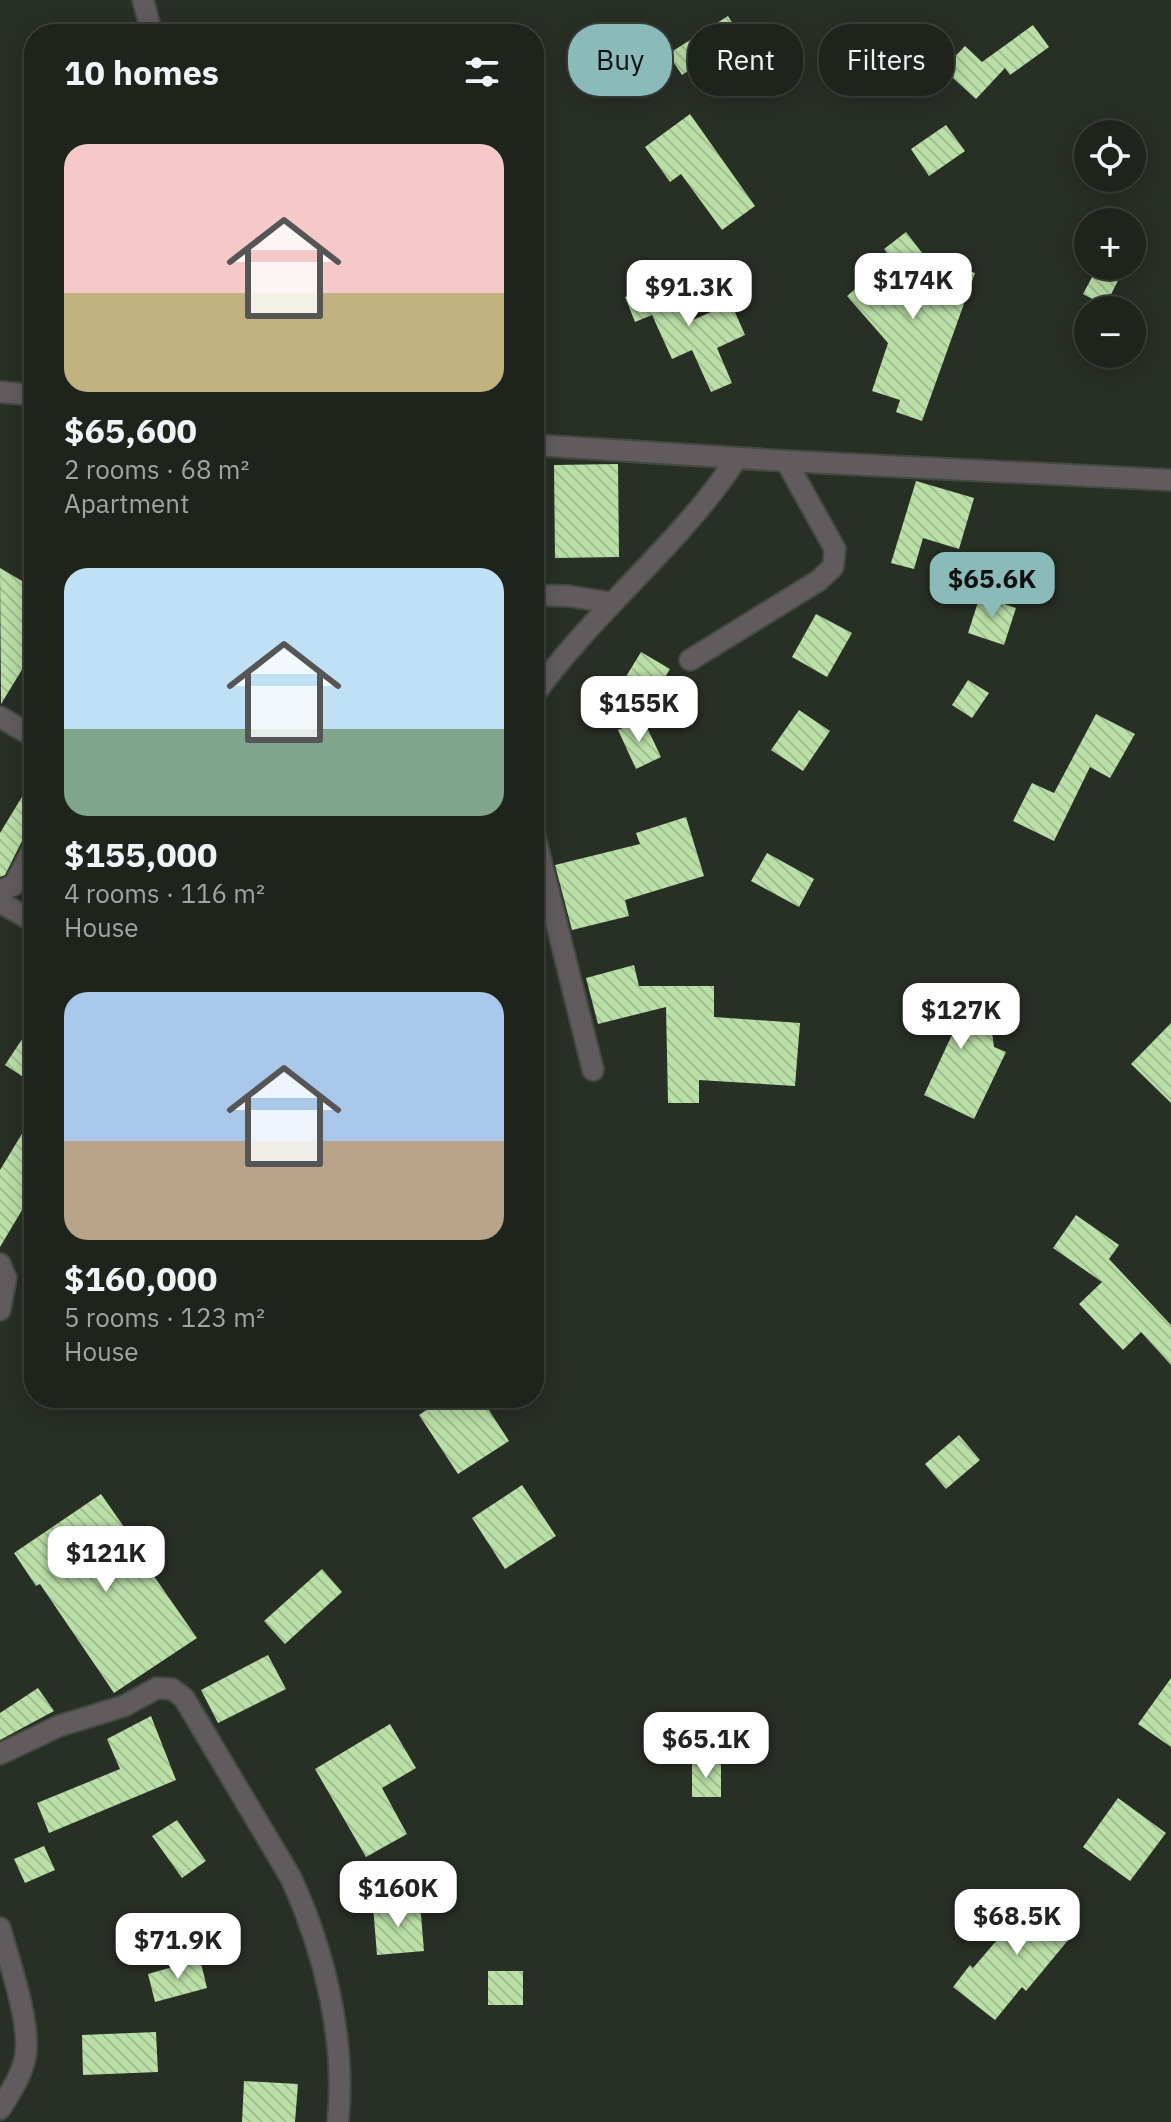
<!DOCTYPE html>
<html lang="en">
<head>
<meta charset="utf-8">
<style>
	:root { --surface:#1e231c; --page:#2b2f29; --text:#f1f3f6; --muted:#a1a4a3; --line:#3c403b; --accent:#8bbbb9 }
	body { margin:0; font-family:"IBM Plex Sans",sans-serif; background:var(--page); color:var(--text); height:100vh; display:flex; flex-direction:column; font-size:30px; white-space:nowrap }
	* { box-sizing:border-box; margin:0 }
	p { font-size:26px; color:var(--muted) }
	.icon { flex:none; width:44px; height:44px; fill:none; stroke:currentColor; stroke-width:2; stroke-linecap:round; stroke-linejoin:round }
	.map { position:relative; flex:1; overflow:hidden }
	.panel { position:absolute; left:24px; top:24px; width:520px; height:1384px; display:flex; flex-direction:column; background:var(--surface); border-radius:32px; box-shadow:0 4px 20px #0003,0 0 0 2px var(--line) }
	.panel>* { flex:none }
	.guide { position:absolute; left:568px; top:24px; width:482px; height:72px; display:flex; gap:16px }
	.tools { position:absolute; left:1074px; top:120px; display:grid; gap:16px }
	.tools a { display:grid; place-items:center; width:72px; height:72px; border-radius:50%; background:var(--surface); box-shadow:0 4px 20px #0003,0 0 0 2px var(--line); font-size:40px }
	.price { position:absolute; translate:-50% -68px; padding:0 18px; border-radius:16px; background:#fff; color:#222; font-size:26px; line-height:52px; filter:drop-shadow(0 2px 4px #0008) }
	.price::after { content:''; position:absolute; left:50%; top:48px; width:24px; height:18px; margin-left:-12px; background:inherit; clip-path:polygon(0 0,100% 0,50% 100%) }
	.price.active { background:var(--accent); color:#111 }
	ul { padding:0; list-style:none }
	li { display:grid; align-content:center; gap:16px; height:424px; padding:0 40px }
	li span { display:grid; place-items:center; height:248px; border-radius:24px; color:#555 }
	li>.icon { margin-inline-start:auto }
	span .icon { width:144px; height:144px; fill:#fffc; stroke-width:1 }
	li b { font-size:34px }
	h2 { display:flex; justify-content:space-between; align-items:center; height:96px; padding:0 40px; font-size:34px }
	.pill { padding:0 28px; border-radius:32px; background:var(--surface); box-shadow:0 4px 20px #0003,0 0 0 2px var(--line); font-size:28px; line-height:72px }
	.pill.active { background:var(--accent); color:#111 }
	.map>svg:first-child { display:block }
</style>
</head>
<body>
<div class="map">
<svg width="1171" height="2122" viewBox="0 0 1171 2122">
	<defs>
		<pattern id="building-back-hatch" width="6" height="6" patternUnits="userSpaceOnUse" patternTransform="scale(2)"><rect width="6" height="6" fill="#badfa7"/><path d="M-1 5l2 2M0 0l6 6M5-1l2 2" fill="none" stroke="#a1bf92"/></pattern>
	</defs>
	<rect width="100%" height="100%" fill="#282f25"/>
	<g fill="url(#building-back-hatch)">
		<path d="M 728,16 L 741,37 L 682,75 L 668,54 Z"/>
		<path d="M 1033,25 L 1049,47 L 1010,75 L 1005,68 L 976,99 L 943,69 L 965,46 L 982,62 Z"/>
		<path d="M 690,114 L 755,206 L 722,230 L 681,174 L 670,182 L 645,147 Z"/>
		<path d="M 946,125 L 965,151 L 929,176 L 911,149 Z"/>
		<path d="M 906,232 L 923,254 L 975,273 L 922,421 L 896,412 L 900,400 L 872,391 L 888,343 L 847,296 L 891,258 L 884,249 Z"/>
		<path d="M 1098,266 L 1109,266 L 1122,273 L 1105,306 L 1083,294 Z"/>
		<path d="M 676,276 L 693,320 L 731,303 L 745,335 L 717,348 L 732,383 L 711,392 L 692,350 L 672,359 L 652,315 L 635,322 L 625,297 Z"/>
		<path d="M 618,464 L 619,557 L 555,558 L 554,465 Z"/>
		<path d="M 916,481 L 974,498 L 959,549 L 923,538 L 914,569 L 891,563 Z"/>
		<path d="M 0,568 L 34,588 L 34,650 L 1,704 Z"/>
		<path d="M 980,596 L 1016,608 L 1004,645 L 968,633 Z"/>
		<path d="M 816,614 L 852,633 L 827,677 L 792,657 Z"/>
		<path d="M 641,652 L 670,669 L 651,700 L 622,683 Z"/>
		<path d="M 968,680 L 989,693 L 972,718 L 952,705 Z"/>
		<path d="M 799,710 L 830,731 L 803,771 L 771,750 Z"/>
		<path d="M 1096,714 L 1135,734 L 1110,778 L 1090,767 L 1054,841 L 1013,821 L 1032,783 L 1054,793 Z"/>
		<path d="M 643,719 L 661,757 L 636,769 L 618,730 Z"/>
		<path d="M 34,777 L 34,827 L 22,841 L 5,875 L 0,877 L 0,833 Z"/>
		<path d="M 686,817 L 704,876 L 625,900 L 629,916 L 572,930 L 555,865 L 640,844 L 636,833 Z"/>
		<path d="M 767,853 L 814,879 L 799,907 L 751,881 Z"/>
		<path d="M 534,887 L 545,931 L 534,935 Z"/>
		<path d="M 634,965 L 639,986 L 714,986 L 714,1017 L 800,1023 L 795,1086 L 699,1080 L 699,1103 L 668,1103 L 666,1007 L 598,1024 L 586,978 Z"/>
		<path d="M 987,995 L 994,1047 L 1006,1052 L 974,1119 L 924,1095 L 957,1024 L 909,1031 L 906,1005 Z"/>
		<path d="M 34,1021 L 34,1084 L 5,1065 Z"/>
		<path d="M 1171,1023 L 1171,1103 L 1131,1064 Z"/>
		<path d="M 34,1114 L 34,1190 L 0,1247 L 0,1170 Z"/>
		<path d="M 1076,1215 L 1119,1245 L 1109,1259 L 1171,1325 L 1171,1365 L 1141,1332 L 1123,1350 L 1079,1304 L 1102,1282 L 1053,1248 Z"/>
		<path d="M 444,1398 L 481,1398 L 509,1441 L 458,1474 L 419,1415 Z"/>
		<path d="M 959,1435 L 980,1460 L 946,1489 L 925,1464 Z"/>
		<path d="M 522,1485 L 556,1536 L 505,1569 L 472,1518 Z"/>
		<path d="M 101,1494 L 124,1527 L 121,1529 L 197,1638 L 114,1693 L 40,1584 L 36,1586 L 14,1553 Z"/>
		<path d="M 322,1569 L 342,1592 L 285,1644 L 264,1621 Z"/>
		<path d="M 268,1655 L 286,1689 L 218,1723 L 201,1690 Z"/>
		<path d="M 1171,1678 L 1171,1747 L 1138,1724 Z"/>
		<path d="M 38,1688 L 54,1711 L 0,1740 L 0,1713 Z"/>
		<path d="M 151,1716 L 176,1780 L 49,1833 L 37,1803 L 120,1769 L 107,1739 Z"/>
		<path d="M 390,1724 L 416,1768 L 382,1788 L 407,1834 L 366,1857 L 315,1769 Z"/>
		<rect x="692" y="1764" width="29" height="33"/>
		<path d="M 1118,1798 L 1166,1833 L 1130,1881 L 1083,1847 Z"/>
		<path d="M 177,1820 L 206,1861 L 182,1878 L 152,1836 Z"/>
		<path d="M 44,1846 L 55,1870 L 25,1883 L 14,1859 Z"/>
		<path d="M 1038,1892 L 1079,1927 L 1026,1991 L 1022,1987 L 995,2020 L 953,1987 L 970,1965 L 973,1968 Z"/>
		<path d="M 420,1903 L 424,1951 L 377,1955 L 373,1906 Z"/>
		<path d="M 200,1959 L 207,1988 L 155,2002 L 148,1974 Z"/>
		<rect x="488" y="1971" width="35" height="34"/>
		<path d="M 156,2032 L 158,2072 L 83,2075 L 82,2035 Z"/>
		<path d="M 244,2081 L 298,2084 L 295,2122 L 242,2122 Z"/>
	</g>
	<g fill="none" stroke-linecap="round" stroke-linejoin="round">
		<defs>
			<g id="street">
				<path d="M 143,0 L 152,34"/>
				<path d="M 0,392 L 34,395"/>
				<path d="M 534,445 L 786,461 L 1171,480"/>
				<path d="M 534,595 L 569,596 L 612,603"/>
				<path d="M 690,660 L 818,581 L 833,567 L 835,549 L 786,461"/>
				<path d="M 534,695 C 595,610 679,546 737,458"/>
				<path d="M 0,717 L 34,737"/>
				<path d="M 534,833 L 593,1070"/>
				<path d="M 0,891 L 14,885 L 34,847"/>
				<path d="M 0,902 L 34,922"/>
				<path d="M 0,1264 L 6,1278 L 0,1310"/>
				<path d="M 0,1754 L 59,1726 L 124,1706 L 157,1688 L 172,1689 L 184,1698 L 291,1878 C 325,1952 346,2040 338,2122"/>
				<path d="M 0,1928 C 9,1961 32,2026 25,2058 C 21,2077 10,2093 0,2109"/>
			</g>
		</defs>
		<use href="#street" stroke="#434a41" stroke-width="24"/>
		<use href="#street" stroke="#625b5d" stroke-width="20"/>
	</g>
</svg>
<div class="tools">
<a><svg class="icon" aria-label="locate" viewBox="0 0 24 24"><circle cx="12" cy="12" r="6"/><path d="M12 2v4M12 18v4M2 12h4M18 12h4"/></svg></a>
<a>+</a>
<a>−</a>
</div>
<b class="price" style="left:913px;top:321px">$174K</b>
<b class="price" style="left:689px;top:328px">$91.3K</b>
<b class="price active" style="left:992px;top:620px">$65.6K</b>
<b class="price" style="left:639px;top:744px">$155K</b>
<b class="price" style="left:961px;top:1051px">$127K</b>
<b class="price" style="left:106px;top:1594px">$121K</b>
<b class="price" style="left:706px;top:1780px">$65.1K</b>
<b class="price" style="left:398px;top:1929px">$160K</b>
<b class="price" style="left:1017px;top:1957px">$68.5K</b>
<b class="price" style="left:178px;top:1981px">$71.9K</b>
<div class="guide">
<a class="pill active">Buy</a>
<a class="pill">Rent</a>
<a class="pill">Filters</a>
</div>
<section class="panel">
<h2>10 homes<svg class="icon" aria-label="filters" viewBox="0 0 24 24"><path d="M4 7h16M4 17h16"/><circle cx="9" cy="7" r="2"/><circle cx="15" cy="17" r="2"/></svg></h2>
<ul>
<li><span style="background:linear-gradient(#f6c9c9 60%,#c2b280 0)"><svg class="icon" aria-label="home" viewBox="0 0 24 24"><path d="M3 11l9-7 9 7M6 9v11h12V9"/></svg></span><div><b>$65,600</b><p>2 rooms · 68 m²</p><p>Apartment</p></div></li>
<li><span style="background:linear-gradient(#bfe0f5 65%,#7fa58c 0)"><svg class="icon" aria-label="home" viewBox="0 0 24 24"><path d="M3 11l9-7 9 7M6 9v11h12V9"/></svg></span><div><b>$155,000</b><p>4 rooms · 116 m²</p><p>House</p></div></li>
<li><span style="background:linear-gradient(#a9c7e8 60%,#b9a48a 0)"><svg class="icon" aria-label="home" viewBox="0 0 24 24"><path d="M3 11l9-7 9 7M6 9v11h12V9"/></svg></span><div><b>$160,000</b><p>5 rooms · 123 m²</p><p>House</p></div></li>
</ul>
</section>
</div>
</body>
</html>
